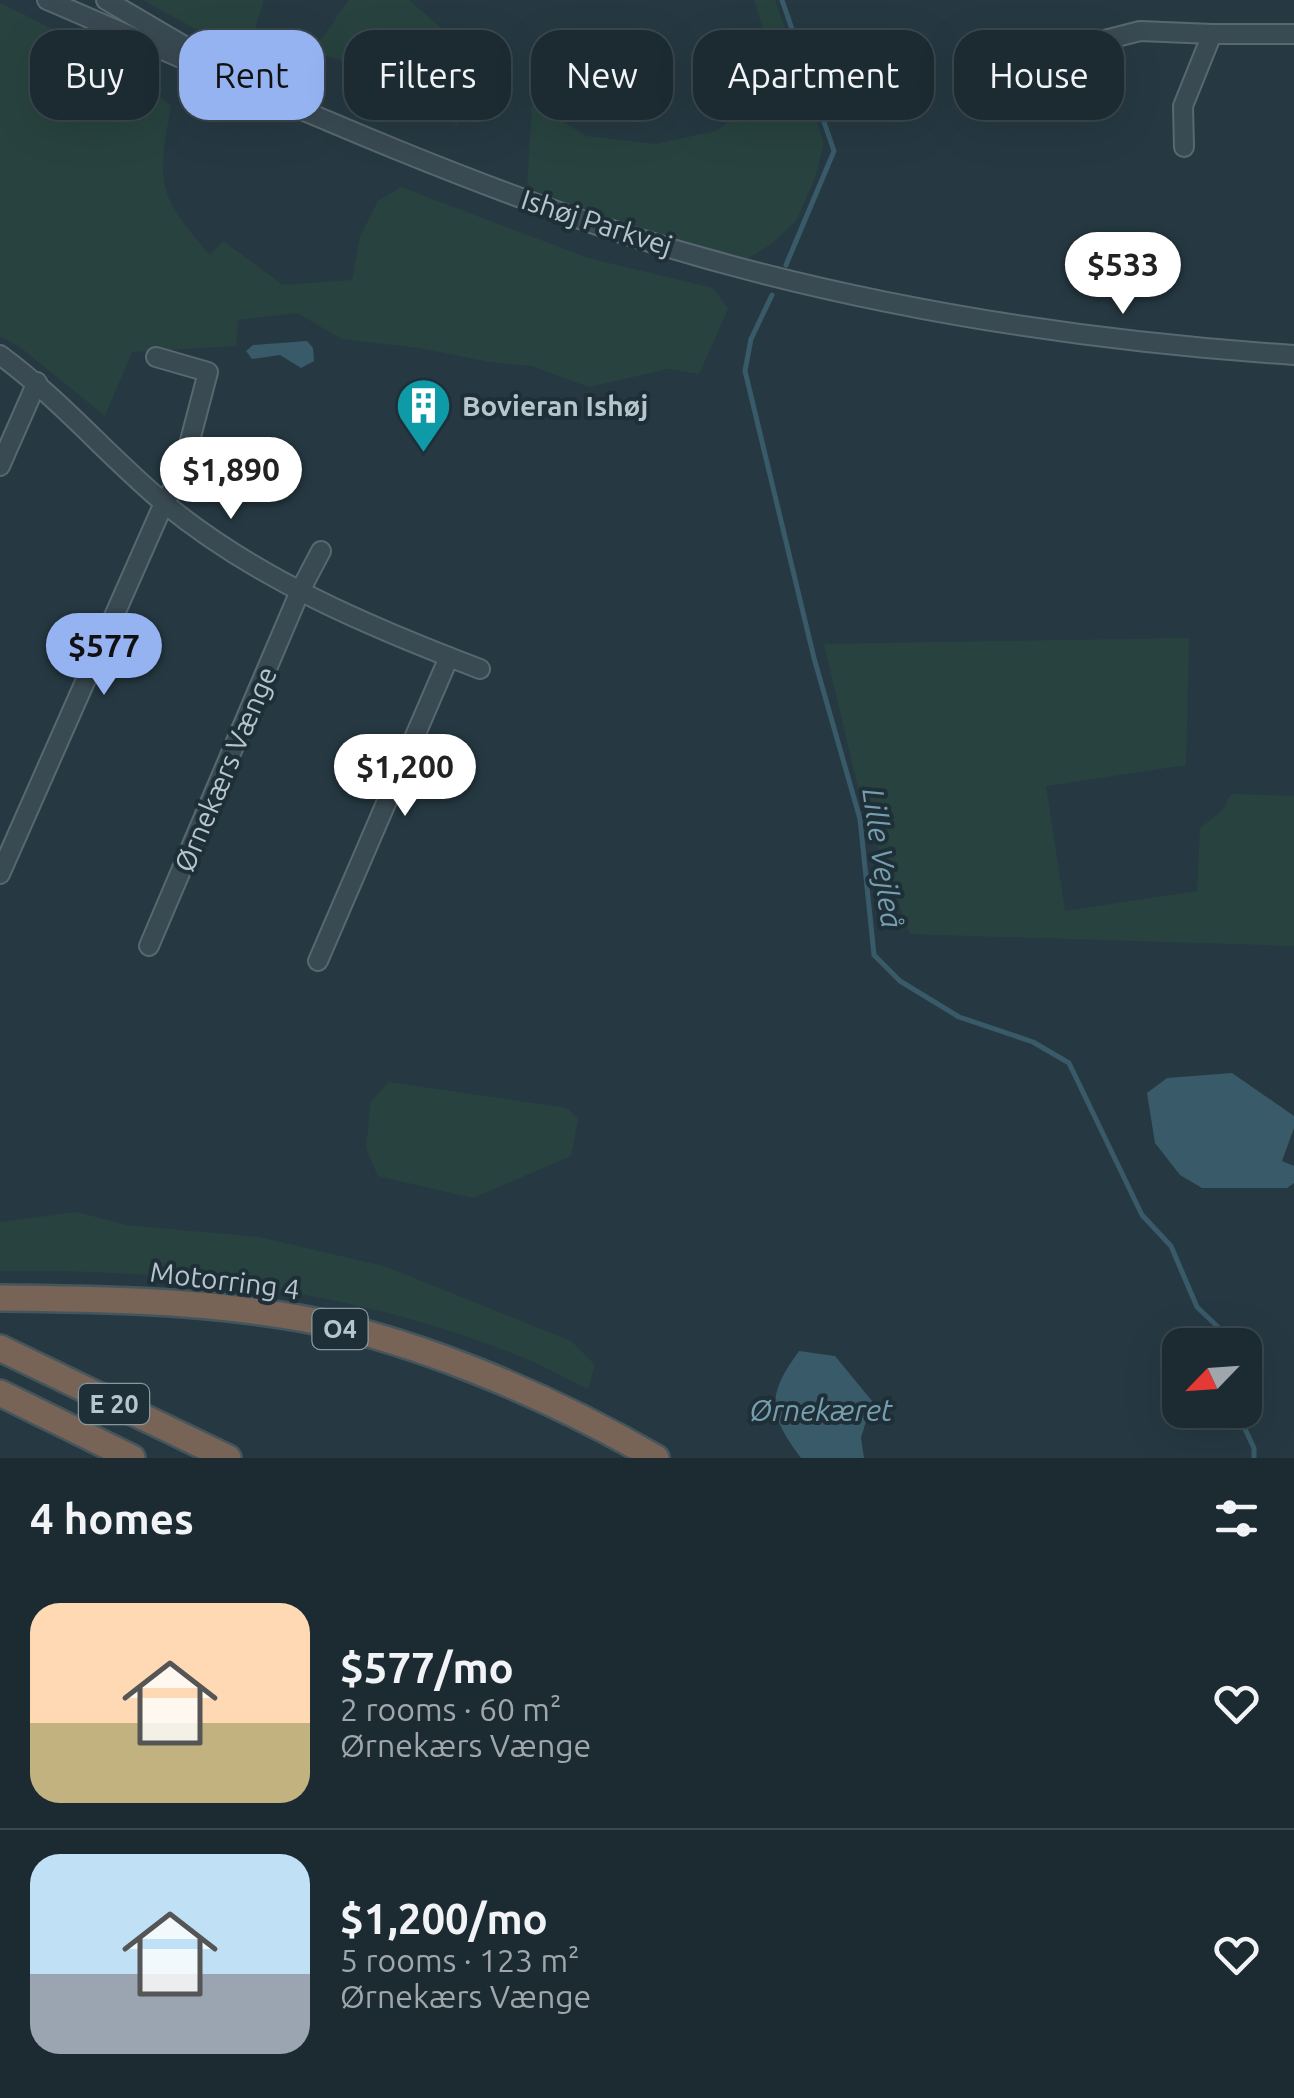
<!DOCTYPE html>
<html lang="en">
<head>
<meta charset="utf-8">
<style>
	:root { --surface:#1c2b32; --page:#29373e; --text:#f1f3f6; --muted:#a0a7ac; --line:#3a474d; --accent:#95b2f1 }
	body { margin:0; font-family:Ubuntu,sans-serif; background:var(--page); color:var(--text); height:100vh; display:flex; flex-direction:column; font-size:38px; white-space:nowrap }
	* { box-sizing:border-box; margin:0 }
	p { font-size:32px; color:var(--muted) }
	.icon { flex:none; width:55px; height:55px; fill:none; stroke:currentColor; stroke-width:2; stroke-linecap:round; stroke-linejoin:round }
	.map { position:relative; height:1458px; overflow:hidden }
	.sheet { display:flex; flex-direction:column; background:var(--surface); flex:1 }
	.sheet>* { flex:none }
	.top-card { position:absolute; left:30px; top:30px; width:1235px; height:90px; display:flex; gap:20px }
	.needle { width:65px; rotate:245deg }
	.controls { position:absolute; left:1162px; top:1328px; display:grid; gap:20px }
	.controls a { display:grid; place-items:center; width:100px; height:100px; border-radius:20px; background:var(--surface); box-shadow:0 10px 40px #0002,0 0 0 2px var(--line); font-size:50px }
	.price { position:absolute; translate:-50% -85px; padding:0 22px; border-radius:35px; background:#fff; color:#222; font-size:32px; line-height:65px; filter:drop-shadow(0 2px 5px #0008) }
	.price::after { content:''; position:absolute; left:50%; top:60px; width:30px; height:22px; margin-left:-15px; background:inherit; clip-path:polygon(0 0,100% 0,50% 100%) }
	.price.active { background:var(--accent); color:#111 }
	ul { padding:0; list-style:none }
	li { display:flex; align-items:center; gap:30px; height:250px; padding:0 30px }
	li+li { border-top:2px solid var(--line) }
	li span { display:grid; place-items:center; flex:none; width:280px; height:200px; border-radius:30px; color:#555 }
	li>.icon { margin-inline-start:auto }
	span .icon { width:120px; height:120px; fill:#fffc; stroke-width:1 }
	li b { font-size:42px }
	h2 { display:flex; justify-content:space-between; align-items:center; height:120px; padding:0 30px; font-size:42px }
	.chip { padding:0 35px; border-radius:30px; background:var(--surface); box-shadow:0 10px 40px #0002,0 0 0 2px var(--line); font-size:35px; line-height:90px }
	.chip.active { background:var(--accent); color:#111 }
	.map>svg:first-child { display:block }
</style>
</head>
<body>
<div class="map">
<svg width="1294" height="1458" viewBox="0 0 1294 1458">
	<rect width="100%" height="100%" fill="#263942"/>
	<g fill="#28433f">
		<path d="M 143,0 L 264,0 L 246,57 Z"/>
		<path d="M 349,0 L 409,0 L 490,71 L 457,125 C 408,91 372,64 311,53 Z"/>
		<path d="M 754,0 L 775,0 L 824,143 L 815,178 L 796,221 L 770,245 L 745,260 L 614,221 L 527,189 L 532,103 L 587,136 L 656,144 L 716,131 L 753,104 L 768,60 L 765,35 Z"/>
		<path d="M 0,3 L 92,49 L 171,105 C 157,185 156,193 210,255 L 223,241 L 283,285 L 352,280 L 360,237 L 378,201 L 401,187 L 588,258 L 713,288 L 728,309 L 699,374 L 668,369 L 589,387 L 532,366 L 490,362 L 419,348 L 342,339 L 297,313 L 238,320 L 236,346 L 132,352 L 105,416 L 20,347 L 0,336 Z"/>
		<path d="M 1189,638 L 1186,765 L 1046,786 L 1065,911 L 1197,891 L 1200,828 L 1222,811 L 1231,794 L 1294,796 L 1294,946 L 910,934 L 861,800 L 824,644 Z"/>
		<path d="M 389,1082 L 567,1108 L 578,1119 L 571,1156 L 473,1198 L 378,1176 L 366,1148 L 371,1101 Z"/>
		<path d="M 77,1212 L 126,1225 L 259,1237 L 387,1267 L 571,1341 L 595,1365 L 588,1389 C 565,1378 543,1365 519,1356 C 360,1291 171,1268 0,1271 L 0,1222 Z"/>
	</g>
	<g fill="#395a69">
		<path d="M 307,341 L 313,348 L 314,361 L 301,368 L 280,355 L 252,359 L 246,351 L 253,345 Z"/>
		<path d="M 1232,1073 L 1294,1116 L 1294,1128 L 1282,1161 L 1294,1166 L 1294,1183 L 1287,1188 L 1202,1188 L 1180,1175 L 1155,1143 L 1147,1093 L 1167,1078 Z"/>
		<path d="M 799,1351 L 835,1356 L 872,1401 L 861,1438 L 864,1458 L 801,1458 C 768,1414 766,1396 799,1351 Z"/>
	</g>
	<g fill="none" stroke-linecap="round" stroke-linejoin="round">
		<g stroke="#395a69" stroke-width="5">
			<path d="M 782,0 L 834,151 L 786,265"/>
			<path d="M 772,295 L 751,339 L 745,371 L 814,658 L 860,819 L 874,955 L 900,981 L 959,1017 L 1033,1042 L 1069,1063 L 1142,1215 L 1171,1246 L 1197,1307 L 1219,1328 L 1221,1345"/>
			<path d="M 1236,1410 L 1254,1448 L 1254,1458"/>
		</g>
		<defs>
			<g id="minor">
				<path d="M 47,0 C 239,82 428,170 627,235 C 843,304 1068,340 1294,355"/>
				<path d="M 106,0 L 198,54"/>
				<path d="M 1097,42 L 1140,31 L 1212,34"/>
				<path d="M 1184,147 L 1183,106 L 1212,34 L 1294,34"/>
				<path d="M 0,355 C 60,399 107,455 164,503 C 256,579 370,627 480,669"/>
				<path d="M 0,466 L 37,382"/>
				<path d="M 0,874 L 164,503 L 181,475 L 208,372 L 156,357"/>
				<path d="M 149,946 L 300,591 L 321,551"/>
				<path d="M 318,961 L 449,657"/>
			</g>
			<g id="highway">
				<path d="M 0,1298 C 94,1299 187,1300 281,1315 C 403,1333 549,1396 656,1458"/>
				<path d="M 0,1348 L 228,1458"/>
				<path d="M 0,1393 L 132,1458"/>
			</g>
		</defs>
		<use href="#minor" stroke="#58686f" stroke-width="22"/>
		<use href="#highway" stroke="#45555c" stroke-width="30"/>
		<use href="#minor" stroke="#3a4a52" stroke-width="18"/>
		<use href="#highway" stroke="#786357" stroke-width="25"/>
	</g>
	<defs>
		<symbol id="building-pin" viewBox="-11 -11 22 30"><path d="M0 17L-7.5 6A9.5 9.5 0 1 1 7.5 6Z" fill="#0f9aa8" stroke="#1f2f37"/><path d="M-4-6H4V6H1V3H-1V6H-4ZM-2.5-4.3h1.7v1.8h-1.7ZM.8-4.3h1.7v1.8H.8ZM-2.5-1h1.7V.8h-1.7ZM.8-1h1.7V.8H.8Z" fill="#fff"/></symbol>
	</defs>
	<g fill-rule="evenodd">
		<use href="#building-pin" x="392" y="374" width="63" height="86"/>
	</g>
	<g text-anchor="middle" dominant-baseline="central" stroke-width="8" stroke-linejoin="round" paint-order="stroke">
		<g fill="#1f2f37" stroke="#89989f" stroke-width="2.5">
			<rect x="312.5" y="1309" width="55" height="40" rx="8"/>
			<rect x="79" y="1384" width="70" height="40" rx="8"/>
		</g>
		<g font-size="25" font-weight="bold" fill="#b7c5cc">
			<text x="340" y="1329">O4</text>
			<text x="114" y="1404">E 20</text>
		</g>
		<g font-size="28" fill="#b7c5cc" stroke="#1f2f37">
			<text transform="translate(597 222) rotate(18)">Ishøj Parkvej</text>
			<text transform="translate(225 769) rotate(-67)">Ørnekærs Vænge</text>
			<text transform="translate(225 1280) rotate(7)">Motorring 4</text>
		</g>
		<g font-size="28" font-weight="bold" fill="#b7c5cc" stroke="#1f2f37" text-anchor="start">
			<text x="462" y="405">Bovieran Ishøj</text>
		</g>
		<g font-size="30" font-style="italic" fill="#779eaf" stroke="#1f2f37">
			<text transform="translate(883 858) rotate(82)">Lille Vejleå</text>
			<text x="821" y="1410">Ørnekæret</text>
		</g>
	</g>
</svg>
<div class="controls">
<a><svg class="needle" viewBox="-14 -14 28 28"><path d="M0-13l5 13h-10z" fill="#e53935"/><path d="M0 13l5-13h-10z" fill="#a0a7ac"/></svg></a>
</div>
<b class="price" style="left:1123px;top:317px">$533</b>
<b class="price" style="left:231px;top:522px">$1,890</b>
<b class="price active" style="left:104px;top:698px">$577</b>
<b class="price" style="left:405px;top:819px">$1,200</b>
<div class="top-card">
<a class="chip">Buy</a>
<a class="chip active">Rent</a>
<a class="chip">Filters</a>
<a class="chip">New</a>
<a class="chip">Apartment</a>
<a class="chip">House</a>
</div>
</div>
<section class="sheet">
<h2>4 homes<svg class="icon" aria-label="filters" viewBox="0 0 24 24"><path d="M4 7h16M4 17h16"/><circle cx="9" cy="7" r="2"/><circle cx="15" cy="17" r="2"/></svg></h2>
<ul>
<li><span style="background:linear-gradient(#ffd9b3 60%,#c2b280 0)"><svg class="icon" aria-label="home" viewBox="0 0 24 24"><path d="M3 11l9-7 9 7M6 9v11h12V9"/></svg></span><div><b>$577/mo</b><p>2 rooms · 60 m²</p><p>Ørnekærs Vænge</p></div><svg class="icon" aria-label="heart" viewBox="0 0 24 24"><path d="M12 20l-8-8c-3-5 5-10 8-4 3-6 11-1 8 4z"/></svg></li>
<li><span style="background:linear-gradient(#bfe0f5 60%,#9aa5b1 0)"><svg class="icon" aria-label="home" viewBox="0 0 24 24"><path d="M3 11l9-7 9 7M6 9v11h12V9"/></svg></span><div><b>$1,200/mo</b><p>5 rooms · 123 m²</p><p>Ørnekærs Vænge</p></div><svg class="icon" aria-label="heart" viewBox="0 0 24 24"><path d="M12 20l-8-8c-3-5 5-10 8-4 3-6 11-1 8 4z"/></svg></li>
</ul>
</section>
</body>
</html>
